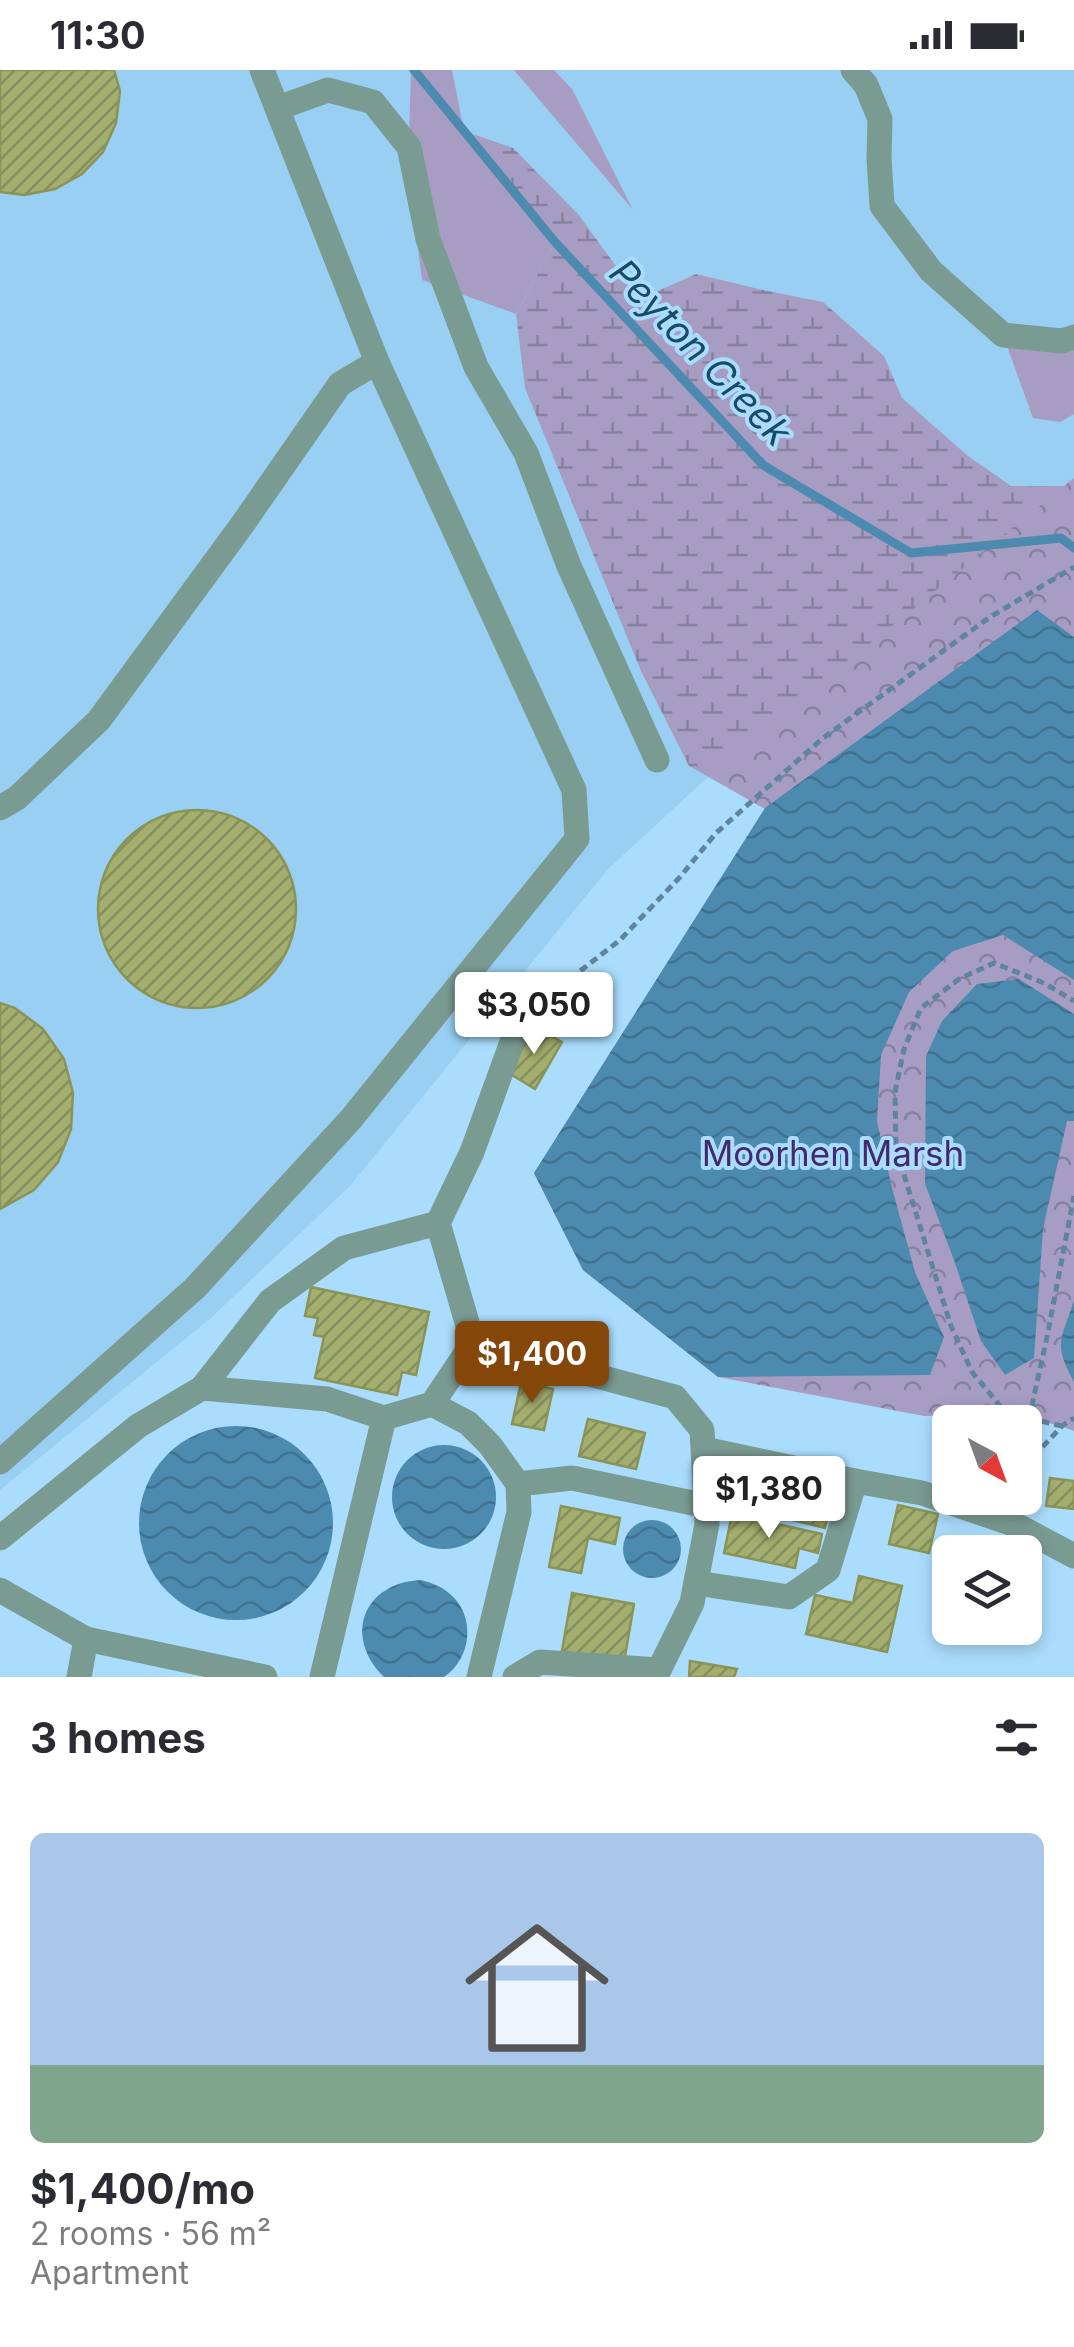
<!DOCTYPE html>
<html lang="en">
<head>
<meta charset="utf-8">
<style>
	:root { --surface:#fff; --page:#f7f7f7; --text:#2b2b33; --muted:#7c7c81; --line:#e1e1e2; --accent:#85460a }
	body { margin:0; font-family:Inter,sans-serif; background:var(--page); color:var(--text); height:100vh; display:flex; flex-direction:column; font-size:38px; white-space:nowrap }
	* { box-sizing:border-box; margin:0 }
	p { font-size:32px; color:var(--muted) }
	.icon { flex:none; width:55px; height:55px; fill:none; stroke:currentColor; stroke-width:2; stroke-linecap:round; stroke-linejoin:round }
	.map { position:relative; height:1607px; overflow:hidden }
	.details { display:flex; flex-direction:column; background:var(--surface); flex:1 }
	.details>* { flex:none }
	.needle { width:65px; rotate:139deg }
	.tools { position:absolute; left:932px; top:1335px; display:grid; gap:20px }
	.tools a { display:grid; place-items:center; width:110px; height:110px; border-radius:15px; background:var(--surface); box-shadow:0 5px 15px #0003; font-size:50px }
	.price { position:absolute; translate:-50% -85px; padding:0 22px; border-radius:10px; background:#fff; color:#222; font-size:32px; line-height:65px; filter:drop-shadow(0 2px 5px #0008) }
	.price::after { content:''; position:absolute; left:50%; top:60px; width:30px; height:22px; margin-left:-15px; background:inherit; clip-path:polygon(0 0,100% 0,50% 100%) }
	.price.current { background:var(--accent); color:#fff }
	ul { padding:0; list-style:none }
	li { display:grid; align-content:center; gap:20px; height:530px; padding:0 30px }
	li+li { border-top:2px solid var(--line) }
	li span { display:grid; place-items:center; height:310px; border-radius:15px; color:#555 }
	li>.icon { margin-inline-start:auto }
	span .icon { width:180px; height:180px; fill:#fffc; stroke-width:1 }
	li b { font-size:42px }
	h2 { display:flex; justify-content:space-between; align-items:center; height:120px; padding:0 30px; font-size:42px }
	.status { display:flex; justify-content:space-between; align-items:center; height:70px; padding:0 50px; background:var(--surface); direction:ltr }
	.status svg { height:28px; fill:currentColor }
	.map>svg:first-child { display:block }
</style>
</head>
<body>
<div class="status"><b>11:30</b><svg viewBox="0 0 49 12"><path d="M0 12V9h3v3zM5 12V6h3v6zM10 12V3h3v9zM15 12V0h3v12zM26 1h20v11H26zM47 4h2v5h-2z"/></svg></div>
<div class="map">
<svg width="1074" height="1607" viewBox="0 0 1074 1607">
	<defs>
		<pattern id="wetland-marsh" width="20" height="14" patternUnits="userSpaceOnUse" patternTransform="scale(2.5)"><rect width="20" height="14" fill="#a79dc3"/><path d="M1 5h8M5 5V1M11 12h8M15 12V8" fill="none" stroke="#8781a0"/></pattern>
		<pattern id="park-crowns" width="20" height="18" patternUnits="userSpaceOnUse" patternTransform="scale(2.5)"><rect width="20" height="18" fill="#a79dc3"/><path d="M2 6a3 3 0 1 1 6 0M12 15a3 3 0 1 1 6 0" fill="none" stroke="#8781a0"/></pattern>
		<pattern id="water-waves" width="16" height="10" patternUnits="userSpaceOnUse" patternTransform="scale(2.5)"><rect width="16" height="10" fill="#4c8aaf"/><path d="M0 5q4-4 8 0t8 0" fill="none" stroke="#3f7290"/></pattern>
		<pattern id="building-hatch" width="6" height="6" patternUnits="userSpaceOnUse" patternTransform="scale(2.5)"><rect width="6" height="6" fill="#a3ae6f"/><path d="M-1 1l2-2M0 6l6-6M5 7l2-2" fill="none" stroke="#848f5d"/></pattern>
	</defs>
	<rect width="100%" height="100%" fill="#aaddfd"/>
	<path fill="#98cff3" d="M 0,0 L 1074,0 L 1074,408 L 733,684 L 608,799 L 350,1116 L 212,1247 L 0,1420 Z"/>
	<g fill="#a79dc3">
		<path d="M 411,0 L 452,0 L 464,61 L 555,172 L 516,244 L 422,210 L 408,101 Z"/>
		<path d="M 514,0 L 554,0 L 572,19 L 633,140 Z"/>
		<path d="M 1003,265 L 1074,267 L 1074,344 L 1060,352 L 1033,348 Z"/>
	</g>
	<path fill="url(#wetland-marsh)" d="M 464,61 L 513,78 L 578,144 L 640,229 L 696,204 L 763,220 L 823,232 L 884,286 L 902,328 L 968,386 L 1011,416 L 1064,416 L 1074,408 L 765,738 L 689,696 L 641,601 L 525,318 L 516,244 L 555,172 Z"/>
	<path fill="url(#park-crowns)" d="M 1074,408 L 1074,1361 L 1062,1356 L 1006,1344 L 924,1346 L 718,1307 L 583,1200 L 534,1103 L 765,739 L 707,706 Z"/>
	<g fill="url(#water-waves)">
		<path d="M 1037,540 L 1074,567 L 1074,910 L 1003,865 L 953,881 L 909,922 L 881,985 L 877,1051 L 892,1118 L 915,1202 L 944,1267 L 930,1305 L 718,1307 L 583,1200 L 534,1103 L 765,738 Z"/>
		<path d="M 1019,909 L 1074,944 L 1074,1051 L 1067,1051 L 1043,1159 L 1034,1288 L 1005,1305 L 981,1271 L 954,1190 L 925,1114 L 926,986 L 942,951 L 977,914 Z"/>
		<path d="M 1074,1230 L 1074,1312 C 1052,1271 1062,1270 1074,1230 Z"/>
		<circle cx="236" cy="1453" r="97"/>
		<circle cx="444" cy="1427" r="52"/>
		<circle cx="652" cy="1479" r="29"/>
		<path d="M 421,1510 C 432,1513 441,1516 450,1524 C 476,1546 472,1588 444,1607 L 384,1607 C 343,1566 363,1513 421,1510 Z"/>
	</g>
	<g fill="none" stroke-linecap="round" stroke-linejoin="round">
		<path stroke="#4c8aaf" stroke-width="9" d="M 414,0 L 555,172 L 763,395 L 911,483 L 1061,468 L 1074,478"/>
	</g>
	<g fill="url(#building-hatch)" stroke="#8a9456" stroke-width="2.5">
		<path d="M 0,0 L 114,0 L 120,21 L 116,53 L 103,82 L 82,104 L 55,119 L 24,125 L 0,122 Z"/>
		<circle cx="197" cy="839" r="99"/>
		<path d="M 0,933 L 15,938 L 43,959 L 64,989 L 73,1023 L 71,1059 L 58,1092 L 34,1120 L 0,1139 Z"/>
		<path d="M 533,956 L 562,972 L 535,1019 L 507,1002 Z"/>
		<path d="M 311,1217 L 429,1242 L 416,1305 L 402,1302 L 397,1325 L 315,1308 L 324,1267 L 314,1265 L 318,1248 L 305,1246 Z"/>
		<path d="M 521,1312 L 553,1319 L 544,1360 L 512,1354 Z"/>
		<path d="M 588,1349 L 645,1363 L 636,1399 L 579,1386 Z"/>
		<path d="M 746,1396 L 835,1417 L 825,1458 L 737,1436 Z"/>
		<path d="M 1050,1408 L 1074,1411 L 1074,1439 L 1046,1436 Z"/>
		<path d="M 898,1435 L 938,1444 L 929,1483 L 889,1474 Z"/>
		<path d="M 561,1436 L 620,1448 L 615,1474 L 588,1468 L 581,1503 L 549,1497 Z"/>
		<path d="M 732,1444 L 822,1464 L 818,1483 L 799,1478 L 795,1498 L 724,1483 Z"/>
		<path d="M 859,1506 L 902,1516 L 887,1582 L 806,1564 L 815,1525 L 853,1533 Z"/>
		<path d="M 572,1523 L 634,1534 L 624,1592 L 562,1581 Z"/>
		<path d="M 690,1591 L 737,1599 L 734,1607 L 689,1607 Z"/>
	</g>
	<g fill="none" stroke-linecap="round" stroke-linejoin="round">
		<g stroke="#5f859c" stroke-width="5" stroke-dasharray="8 5" stroke-linecap="butt">
			<path d="M 532,944 L 557,919 L 620,870 L 680,807 L 716,763 L 823,668 L 990,547 L 1074,497"/>
			<path d="M 1029,1349 L 1047,1267 L 1074,1126"/>
			<path d="M 1062,1356 L 1006,1343 L 972,1302 L 951,1256 L 896,1079 L 895,1022 L 904,979 L 921,938 L 959,909 L 994,893 L 1044,913 L 1074,931"/>
			<path d="M 1025,1396 L 1062,1356 L 1074,1348"/>
		</g>
		<g stroke="#7a9b92" stroke-width="25">
			<path d="M 262,0 L 377,292"/>
			<path d="M 853,0 L 866,15 L 880,49 L 879,88 L 882,136 L 931,201 L 1003,265 L 1062,271 L 1074,267"/>
			<path d="M 278,38 L 328,20 L 373,32 L 409,77 L 428,169 L 476,297 L 526,383 L 569,496 L 657,690"/>
			<path d="M 0,738 L 17,728 L 99,650 L 242,455 L 340,314 L 377,292 L 574,720 L 577,769 L 351,1049 L 195,1218 L 0,1392"/>
			<path d="M 473,1273 L 675,1327 L 702,1360 L 707,1454 L 692,1533 L 659,1600 L 540,1592 L 515,1607"/>
			<path d="M 202,1318 L 270,1231 L 344,1178 L 438,1153"/>
			<path d="M 432,1334 L 468,1353 L 490,1375 L 518,1414 L 519,1442 L 479,1607"/>
			<path d="M 855,1411 L 922,1423 L 1016,1455 L 1074,1486"/>
			<path d="M 518,1414 L 572,1408 L 707,1436"/>
			<path d="M 0,1468 L 138,1356 L 202,1318 L 327,1329 L 384,1348 L 432,1334 L 473,1273 L 438,1153 L 472,1082 L 516,961"/>
			<path d="M 696,1513 L 789,1527 L 828,1500 L 855,1411 L 704,1379"/>
			<path d="M 0,1520 L 86,1569 L 265,1607"/>
			<path d="M 79,1607 L 86,1569"/>
			<path d="M 322,1607 L 384,1348"/>
		</g>
	</g>
	<g text-anchor="middle" dominant-baseline="central" stroke-width="8" stroke-linejoin="round" paint-order="stroke">
		<g font-size="35" fill="#432a70" stroke="#aaddfd">
			<text x="833" y="1083">Moorhen Marsh</text>
		</g>
		<g font-size="38" font-style="italic" fill="#194b66" stroke="#aaddfd">
			<text transform="translate(701 282) rotate(46)">Peyton Creek</text>
		</g>
	</g>
</svg>
<div class="tools">
<a><svg class="needle" viewBox="-14 -14 28 28"><path d="M0-13l5 13h-10z" fill="#e53935"/><path d="M0 13l5-13h-10z" fill="#7c7c81"/></svg></a>
<a><svg class="icon" aria-label="layers" viewBox="0 0 24 24"><path d="M12 4l9 5-9 5-9-5zM3 14l9 5 9-5"/></svg></a>
</div>
<b class="price" style="left:534px;top:987px">$3,050</b>
<b class="price current" style="left:532px;top:1336px">$1,400</b>
<b class="price" style="left:769px;top:1471px">$1,380</b>
</div>
<section class="details">
<h2>3 homes<svg class="icon" aria-label="filters" viewBox="0 0 24 24"><path d="M4 7h16M4 17h16"/><circle cx="9" cy="7" r="2"/><circle cx="15" cy="17" r="2"/></svg></h2>
<ul>
<li><span style="background:linear-gradient(#a9c7e8 75%,#7fa58c 0)"><svg class="icon" aria-label="home" viewBox="0 0 24 24"><path d="M3 11l9-7 9 7M6 9v11h12V9"/></svg></span><div><b>$1,400/mo</b><p>2 rooms · 56 m²</p><p>Apartment</p></div></li>
</ul>
</section>
</body>
</html>
